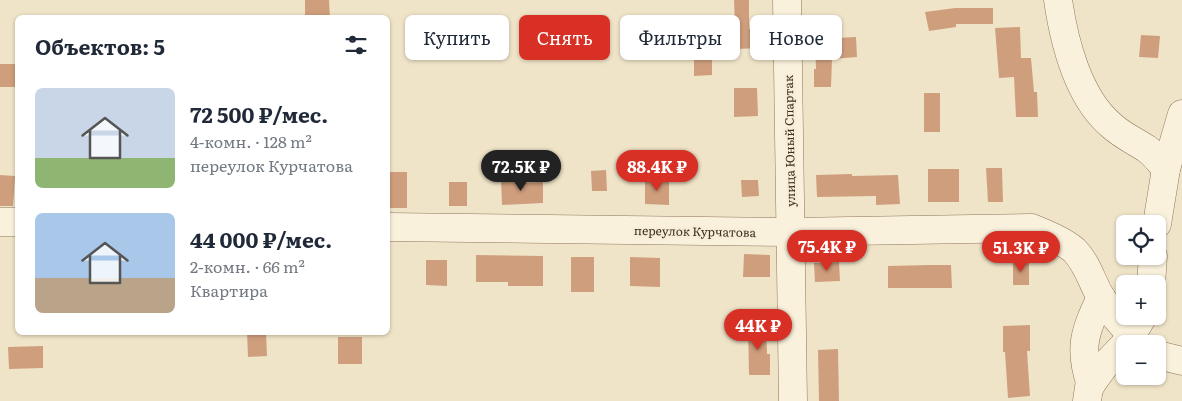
<!DOCTYPE html>
<html lang="ru">
<head>
<meta charset="utf-8">
<style>
	:root { --surface:#fff; --page:#f2f2f3; --text:#1f2937; --muted:#747a83; --accent:#d93025 }
	body { margin:0; font-family:Literata,serif; background:var(--page); color:var(--text); height:100vh; display:flex; flex-direction:column; font-size:19px; white-space:nowrap }
	* { box-sizing:border-box; margin:0 }
	p { font-size:16px; color:var(--muted) }
	.icon { flex:none; width:28px; height:28px; fill:none; stroke:currentColor; stroke-width:2; stroke-linecap:round; stroke-linejoin:round }
	.map { position:relative; flex:1; overflow:hidden }
	.details { position:absolute; left:15px; top:15px; width:375px; height:320px; display:flex; flex-direction:column; background:var(--surface); border-radius:8px; box-shadow:0 1px 4px #0004 }
	.details>* { flex:none }
	.top-card { position:absolute; left:405px; top:15px; width:475px; height:45px; display:flex; gap:10px }
	.tools { position:absolute; left:1116px; top:215px; display:grid; gap:10px }
	.tools a { display:grid; place-items:center; width:50px; height:50px; border-radius:8px; background:var(--surface); box-shadow:0 1px 4px #0004; font-size:25px }
	.price { position:absolute; translate:-50% -42px; padding:0 11px; border-radius:18px; background:var(--accent); color:#fff; font-size:16px; line-height:32px; filter:drop-shadow(0 1px 2px #0008) }
	.price::after { content:''; position:absolute; left:50%; top:30px; width:15px; height:11px; margin-left:-8px; background:inherit; clip-path:polygon(0 0,100% 0,50% 100%) }
	.price.active { background:#222; color:#fff }
	ul { padding:0; list-style:none }
	li { display:flex; align-items:center; gap:15px; height:125px; padding:0 20px }
	li span { display:grid; place-items:center; flex:none; width:140px; height:100px; border-radius:8px; color:#555 }
	li>.icon { margin-inline-start:auto }
	span .icon { width:60px; height:60px; fill:#fffc; stroke-width:1 }
	li b { font-size:21px }
	h2 { display:flex; justify-content:space-between; align-items:center; height:60px; padding:0 20px; font-size:21px }
	.pill { padding:0 18px; border-radius:8px; background:var(--surface); box-shadow:0 1px 4px #0004; font-size:18px; line-height:45px }
	.pill.active { background:var(--accent); color:#fff }
	.map>svg:first-child { display:block }
</style>
</head>
<body>
<div class="map">
<svg width="1182" height="401" viewBox="0 0 1182 401">
	<rect width="100%" height="100%" fill="#f0e4c8"/>
	<g fill="#cf9f7d">
		<path d="M 305,0 L 329,0 L 330,18 L 305,18 Z"/>
		<path d="M 734,0 L 749,0 L 749,29 L 758,28 L 759,48 L 736,49 Z"/>
		<path d="M 955,8 L 993,8 L 993,24 L 956,24 L 956,27 L 929,31 L 925,12 Z"/>
		<path d="M 1020,27 L 1021,58 L 1031,58 L 1034,92 L 1037,92 L 1038,117 L 1016,117 L 1014,77 L 999,78 L 995,28 Z"/>
		<path d="M 1141,35 L 1160,36 L 1158,58 L 1139,57 Z"/>
		<path d="M 856,37 L 857,57 L 832,59 L 831,87 L 814,87 L 814,69 L 816,69 L 815,39 Z"/>
		<path d="M 694,56 L 712,56 L 712,75 L 694,76 Z"/>
		<rect x="0" y="64" width="18" height="23"/>
		<path d="M 734,88 L 757,88 L 758,116 L 734,117 Z"/>
		<rect x="924" y="93" width="16" height="39"/>
		<path d="M 986,168 L 1002,168 L 1003,202 L 988,202 Z"/>
		<rect x="928" y="169" width="31" height="33"/>
		<path d="M 606,170 L 607,191 L 592,191 L 591,171 Z"/>
		<rect x="388" y="172" width="19" height="36"/>
		<path d="M 852,174 L 852,176 L 898,175 L 900,204 L 876,205 L 876,196 L 817,197 L 816,175 Z"/>
		<path d="M 0,175 L 15,176 L 13,206 L 0,206 Z"/>
		<path d="M 519,178 L 519,183 L 543,182 L 543,203 L 502,205 L 501,179 Z"/>
		<path d="M 645,180 L 669,180 L 669,205 L 645,204 Z"/>
		<path d="M 741,180 L 758,180 L 759,196 L 742,197 Z"/>
		<rect x="449" y="182" width="18" height="24"/>
		<path d="M 744,254 L 770,255 L 770,277 L 743,277 Z"/>
		<path d="M 476,255 L 543,256 L 543,286 L 508,286 L 508,282 L 476,282 Z"/>
		<rect x="571" y="257" width="23" height="35"/>
		<path d="M 630,257 L 660,258 L 660,287 L 630,286 Z"/>
		<path d="M 426,260 L 447,260 L 447,286 L 426,285 Z"/>
		<rect x="1013" y="261" width="16" height="24"/>
		<path d="M 839,262 L 840,281 L 815,282 L 814,263 Z"/>
		<path d="M 930,265 L 951,265 L 952,288 L 888,288 L 888,266 Z"/>
		<path d="M 766,325 L 767,354 L 770,354 L 770,375 L 749,375 L 748,326 Z"/>
		<path d="M 1030,325 L 1030,351 L 1027,351 L 1030,396 L 1008,398 L 1005,352 L 1003,352 L 1003,326 Z"/>
		<path d="M 247,332 L 266,332 L 267,356 L 248,357 Z"/>
		<rect x="338" y="337" width="24" height="27"/>
		<path d="M 43,346 L 43,368 L 9,369 L 8,347 Z"/>
		<path d="M 838,349 L 839,401 L 819,401 L 818,350 Z"/>
	</g>
	<g fill="none" stroke-linecap="round" stroke-linejoin="round">
		<defs>
			<g id="minor">
				<path d="M 787,0 L 793,401"/>
				<path d="M 1058,0 C 1064,41 1078,98 1112,126 C 1123,136 1135,141 1147,149 C 1154,154 1160,162 1166,169"/>
				<path d="M 0,222 L 18,222"/>
				<path d="M 1157,224 L 1166,169 L 1182,114"/>
				<path d="M 388,227 L 790,232 L 1032,228 C 1046,234 1062,240 1074,250 C 1087,263 1091,279 1099,294 C 1108,309 1119,322 1131,334"/>
				<path d="M 1151,284 L 1153,256"/>
				<path d="M 1158,355 L 1182,361"/>
				<path d="M 1091,385 C 1078,348 1085,331 1101,297"/>
				<path d="M 1087,401 L 1089,387 L 1105,365 L 1129,340 L 1143,316"/>
			</g>
		</defs>
		<use href="#minor" stroke="#8d765c" stroke-width="29"/>
		<use href="#minor" stroke="#faf1dc" stroke-width="28"/>
	</g>
	<g text-anchor="middle" dominant-baseline="central" stroke-width="5" stroke-linejoin="round" paint-order="stroke">
		<g font-size="12" fill="#3d2e20" stroke="#f7eed8">
			<text transform="translate(789 141) rotate(-91)">улица Юный Спартак</text>
			<text transform="translate(695 231) rotate(1)">переулок Курчатова</text>
		</g>
	</g>
</svg>
<div class="tools">
<a><svg class="icon" aria-label="locate" viewBox="0 0 24 24"><circle cx="12" cy="12" r="6"/><path d="M12 2v4M12 18v4M2 12h4M18 12h4"/></svg></a>
<a>+</a>
<a>−</a>
</div>
<b class="price active" style="left:521px;top:192px">72.5K ₽</b>
<b class="price" style="left:657px;top:192px">88.4K ₽</b>
<b class="price" style="left:827px;top:272px">75.4K ₽</b>
<b class="price" style="left:1021px;top:273px">51.3K ₽</b>
<b class="price" style="left:758px;top:351px">44K ₽</b>
<div class="top-card">
<a class="pill">Купить</a>
<a class="pill active">Снять</a>
<a class="pill">Фильтры</a>
<a class="pill">Новое</a>
</div>
<section class="details">
<h2>Объектов: 5<svg class="icon" aria-label="filters" viewBox="0 0 24 24"><path d="M4 7h16M4 17h16"/><circle cx="9" cy="7" r="2"/><circle cx="15" cy="17" r="2"/></svg></h2>
<ul>
<li><span style="background:linear-gradient(#c9d6e8 70%,#8fb573 0)"><svg class="icon" aria-label="home" viewBox="0 0 24 24"><path d="M3 11l9-7 9 7M6 9v11h12V9"/></svg></span><div><b>72 500 ₽/мес.</b><p>4-комн. · 128 m²</p><p>переулок Курчатова</p></div></li>
<li><span style="background:linear-gradient(#a9c7e8 65%,#b9a48a 0)"><svg class="icon" aria-label="home" viewBox="0 0 24 24"><path d="M3 11l9-7 9 7M6 9v11h12V9"/></svg></span><div><b>44 000 ₽/мес.</b><p>2-комн. · 66 m²</p><p>Квартира</p></div></li>
</ul>
</section>
</div>
</body>
</html>
